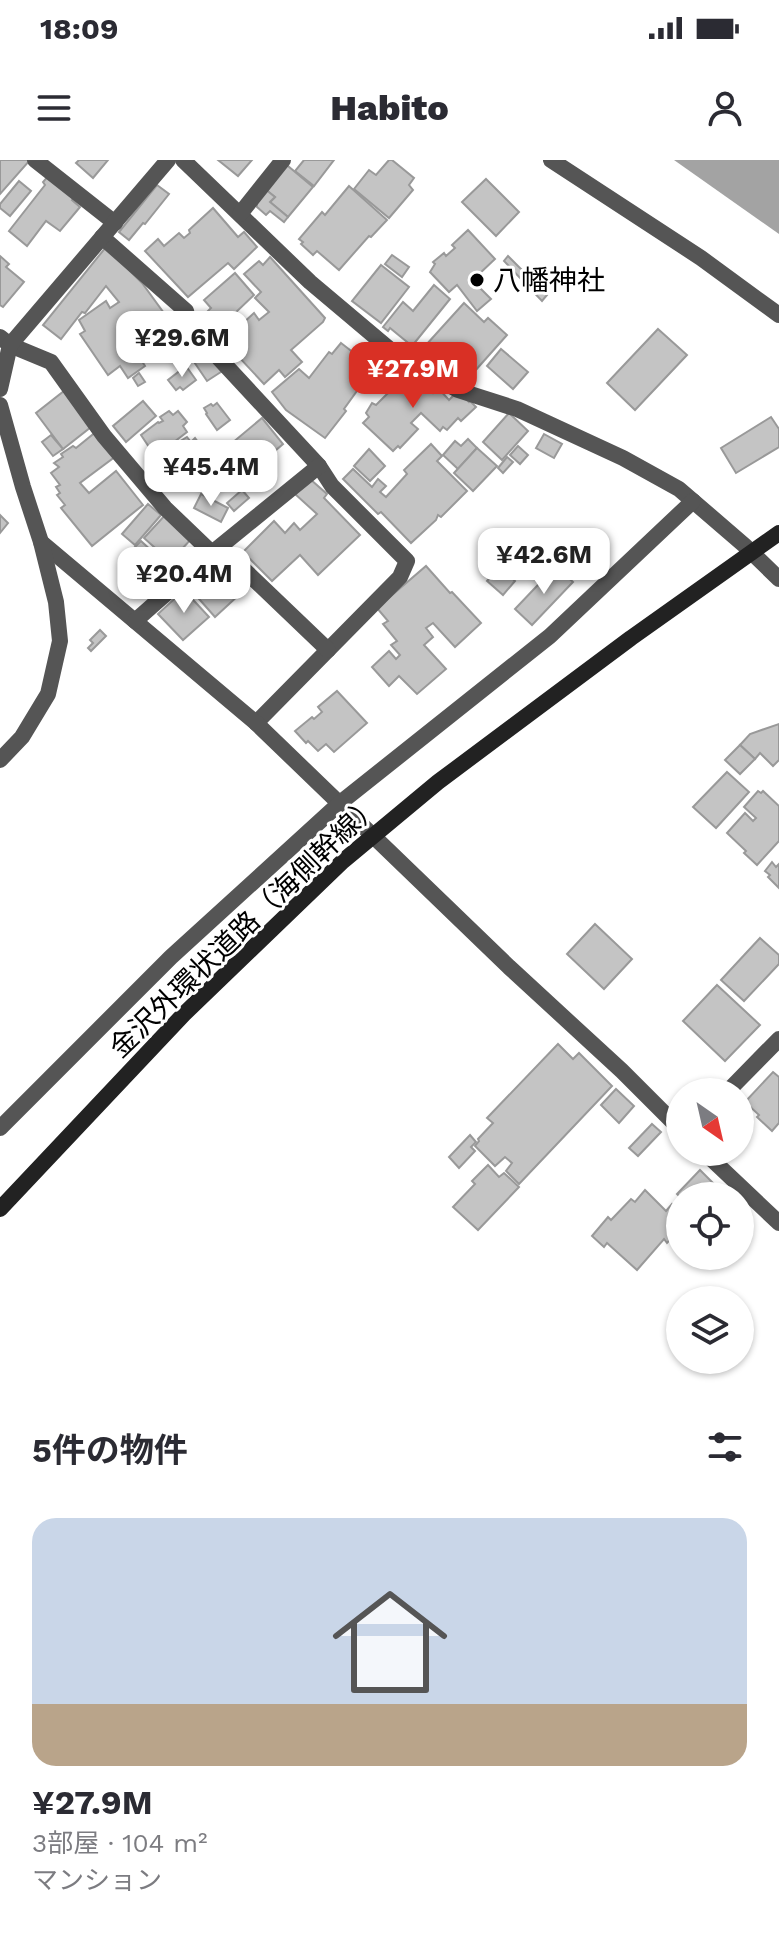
<!DOCTYPE html>
<html lang="ja">
<head>
<meta charset="utf-8">
<style>
	:root { --surface:#fff; --page:#f2f2f3; --text:#2b2b33; --muted:#7c7c81; --line:#e1e1e2; --accent:#d93025 }
	body { margin:0; font-family:"Work Sans","Noto Sans JP",sans-serif; background:var(--page); color:var(--text); height:100vh; display:flex; flex-direction:column; font-size:30px; white-space:nowrap }
	* { box-sizing:border-box; margin:0 }
	p { font-size:26px; color:var(--muted) }
	.icon { flex:none; width:44px; height:44px; fill:none; stroke:currentColor; stroke-width:2; stroke-linecap:round; stroke-linejoin:round }
	.map { position:relative; height:1239px; overflow:hidden }
	.sheet { display:flex; flex-direction:column; background:var(--surface); flex:1 }
	.sheet>* { flex:none }
	.needle { width:52px; rotate:146deg }
	.buttons { position:absolute; left:666px; top:918px; display:grid; gap:16px }
	.buttons a { display:grid; place-items:center; width:88px; height:88px; border-radius:50%; background:var(--surface); box-shadow:0 2px 6px #0004; font-size:40px }
	.price { position:absolute; translate:-50% -68px; padding:0 18px; border-radius:16px; background:#fff; color:#222; font-size:26px; line-height:52px; filter:drop-shadow(0 2px 4px #0008) }
	.price::after { content:''; position:absolute; left:50%; top:48px; width:24px; height:18px; margin-left:-12px; background:inherit; clip-path:polygon(0 0,100% 0,50% 100%) }
	.price.selected { background:var(--accent); color:#fff }
	ul { padding:0; list-style:none }
	li { display:grid; align-content:center; gap:16px; height:424px; padding:0 32px }
	li+li { border-top:2px solid var(--line) }
	li span { display:grid; place-items:center; height:248px; border-radius:24px; color:#555 }
	li>.icon { margin-inline-start:auto }
	span .icon { width:144px; height:144px; fill:#fffc; stroke-width:1 }
	li b { font-size:34px }
	h2 { display:flex; justify-content:space-between; align-items:center; height:96px; padding:0 32px; font-size:34px }
	.status { display:flex; justify-content:space-between; align-items:center; height:56px; padding:0 40px; background:var(--surface); direction:ltr }
	.status svg { height:22px; fill:currentColor }
	header { display:flex; justify-content:space-between; align-items:center; height:104px; padding:0 32px; background:var(--surface); font-size:36px; font-weight:800 }
	.map>svg:first-child { display:block }
</style>
</head>
<body>
<div class="status"><b>18:09</b><svg viewBox="0 0 49 12"><path d="M0 12V9h3v3zM5 12V6h3v6zM10 12V3h3v9zM15 12V0h3v12zM26 1h20v11H26zM47 4h2v5h-2z"/></svg></div>
<header><svg class="icon" aria-label="menu" viewBox="0 0 24 24"><path d="M4 6h16M4 12h16M4 18h16"/></svg>Habito<svg class="icon" aria-label="person" viewBox="0 0 24 24"><circle cx="12" cy="8" r="4"/><path d="M4 21q1-7 8-7t8 7"/></svg></header>
<div class="map">
<svg width="779" height="1239" viewBox="0 0 779 1239">
	<rect width="100%" height="100%" fill="#fff"/>
	<path fill="#a3a3a3" d="M 674,0 L 779,0 L 779,74 Z"/>
	<g fill="#c4c4c4" stroke="#999" stroke-width="2">
		<path d="M 0,0 L 30,0 L 0,34 Z"/>
		<path d="M 79,0 L 108,0 L 93,18 L 76,3 Z"/>
		<path d="M 218,0 L 252,0 L 238,16 Z"/>
		<path d="M 304,0 L 334,0 L 314,26 L 295,11 Z"/>
		<path d="M 389,0 L 392,0 L 414,18 L 409,25 L 413,30 L 389,58 L 354,29 L 369,10 L 376,15 Z"/>
		<path d="M 282,1 L 313,27 L 288,57 L 270,42 L 275,37 L 265,29 Z"/>
		<path d="M 50,14 L 75,36 L 72,40 L 80,47 L 60,71 L 46,61 L 27,86 L 9,71 L 45,25 L 43,22 Z"/>
		<path d="M 486,19 L 519,52 L 496,76 L 462,42 Z"/>
		<path d="M 19,21 L 31,31 L 10,56 L 0,48 L 0,44 Z"/>
		<path d="M 157,25 L 169,34 L 145,64 L 143,63 L 129,80 L 119,72 Z"/>
		<path d="M 349,26 L 387,60 L 371,77 L 369,76 L 339,110 L 317,91 L 313,95 L 301,84 L 303,82 L 299,79 L 322,52 L 325,55 Z"/>
		<path d="M 265,29 L 275,37 L 270,42 L 288,57 L 284,62 L 270,51 L 266,55 L 257,47 L 256,33 Z"/>
		<path d="M 213,48 L 238,77 L 244,72 L 257,87 L 234,109 L 228,103 L 188,137 L 145,91 L 158,79 L 164,86 L 179,73 L 184,78 L 190,73 L 189,70 Z"/>
		<path d="M 468,70 L 495,99 L 478,115 L 476,113 L 470,118 L 491,139 L 477,151 L 457,125 L 449,132 L 430,112 L 435,104 L 433,102 L 444,93 L 446,96 L 455,88 L 452,85 Z"/>
		<path d="M 106,87 L 142,123 L 177,171 L 143,195 L 142,193 L 138,195 L 145,206 L 128,218 L 120,206 L 108,215 L 80,174 L 85,171 L 79,160 L 106,141 L 110,148 L 119,142 L 106,126 L 85,153 L 82,152 L 61,179 L 43,165 Z"/>
		<path d="M 392,95 L 409,107 L 402,117 L 385,104 Z"/>
		<path d="M 0,96 L 9,104 L 6,107 L 24,122 L 3,147 L 0,145 Z"/>
		<path d="M 508,96 L 547,135 L 542,141 L 504,101 Z"/>
		<path d="M 270,97 L 325,158 L 323,162 L 291,190 L 302,202 L 285,217 L 279,210 L 264,224 L 224,181 L 229,177 L 206,153 L 211,148 L 204,140 L 235,113 L 254,135 L 233,155 L 242,164 L 254,153 L 259,160 L 269,152 L 255,138 L 261,132 L 244,114 L 259,101 L 263,105 Z"/>
		<path d="M 381,105 L 409,127 L 381,163 L 352,141 Z"/>
		<path d="M 434,125 L 450,139 L 412,186 L 390,168 L 388,171 L 383,167 L 403,142 L 413,151 Z"/>
		<path d="M 464,143 L 484,162 L 488,158 L 507,175 L 474,212 L 453,193 L 445,202 L 426,185 Z"/>
		<path d="M 658,169 L 687,195 L 635,250 L 607,223 Z"/>
		<path d="M 207,180 L 227,208 L 207,221 L 188,193 Z"/>
		<path d="M 341,183 L 359,197 L 358,199 L 372,210 L 344,249 L 346,251 L 325,278 L 286,250 L 272,232 L 299,209 L 309,218 L 329,192 L 332,194 Z"/>
		<path d="M 371,183 L 388,194 L 379,207 L 362,195 Z"/>
		<path d="M 501,189 L 528,212 L 513,229 L 487,206 Z"/>
		<path d="M 186,206 L 196,220 L 183,230 L 180,227 L 176,230 L 168,220 Z"/>
		<path d="M 407,208 L 433,233 L 438,228 L 449,240 L 458,231 L 469,242 L 470,241 L 476,247 L 461,261 L 458,258 L 447,270 L 443,267 L 440,271 L 421,253 L 411,263 L 418,269 L 400,288 L 398,286 L 393,291 L 363,263 L 369,257 L 366,253 L 372,243 L 376,245 L 389,232 L 387,229 Z"/>
		<path d="M 139,213 L 145,222 L 138,226 L 133,218 Z"/>
		<path d="M 64,231 L 91,267 L 63,289 L 36,253 Z"/>
		<path d="M 143,241 L 156,256 L 126,282 L 113,266 Z"/>
		<path d="M 217,243 L 230,260 L 217,270 L 206,254 L 207,253 L 204,248 L 211,244 L 213,246 Z"/>
		<path d="M 169,251 L 173,255 L 178,251 L 187,262 L 183,266 L 187,272 L 161,292 L 159,289 L 153,293 L 141,275 L 158,262 L 159,263 L 163,261 L 160,257 Z"/>
		<path d="M 509,253 L 528,271 L 502,300 L 483,282 Z"/>
		<path d="M 771,257 L 779,269 L 779,287 L 736,313 L 721,288 Z"/>
		<path d="M 262,258 L 283,284 L 248,314 L 226,288 Z"/>
		<path d="M 97,271 L 116,296 L 80,323 L 89,333 L 116,311 L 143,345 L 92,386 L 61,348 L 65,345 L 57,335 L 60,333 L 56,327 L 60,325 L 51,313 L 59,307 L 54,303 L 63,297 L 61,294 L 73,286 L 76,288 Z"/>
		<path d="M 544,274 L 562,284 L 554,298 L 536,288 Z"/>
		<path d="M 51,275 L 63,289 L 53,296 L 42,282 Z"/>
		<path d="M 187,277 L 191,282 L 195,278 L 204,290 L 200,293 L 206,301 L 197,308 L 195,306 L 172,321 L 160,306 L 163,304 L 160,299 L 175,288 L 174,285 Z"/>
		<path d="M 468,279 L 477,288 L 458,309 L 443,295 L 455,281 L 461,286 Z"/>
		<path d="M 431,284 L 442,296 L 437,301 L 467,331 L 441,357 L 438,355 L 436,360 L 411,383 L 381,352 L 378,354 L 343,319 L 353,309 L 372,327 L 378,319 L 386,326 L 380,332 L 386,337 L 407,314 L 404,310 Z"/>
		<path d="M 518,286 L 528,295 L 520,304 L 510,295 Z"/>
		<path d="M 477,288 L 497,306 L 473,331 L 454,313 Z"/>
		<path d="M 369,289 L 385,306 L 370,321 L 354,306 Z"/>
		<path d="M 222,292 L 230,302 L 218,312 L 209,302 Z"/>
		<path d="M 507,297 L 513,302 L 503,313 L 498,308 Z"/>
		<path d="M 310,319 L 327,334 L 324,338 L 360,375 L 318,415 L 300,395 L 272,421 L 243,392 L 274,361 L 285,373 L 294,363 L 300,370 L 317,354 L 295,334 Z"/>
		<path d="M 242,330 L 249,338 L 234,351 L 227,343 Z"/>
		<path d="M 201,334 L 228,348 L 221,362 L 194,348 Z"/>
		<path d="M 148,344 L 161,355 L 135,385 L 122,374 Z"/>
		<path d="M 167,353 L 193,377 L 181,390 L 184,393 L 173,404 L 144,378 Z"/>
		<path d="M 0,355 L 8,363 L 0,373 Z"/>
		<path d="M 141,381 L 168,406 L 149,425 L 122,400 Z"/>
		<path d="M 210,400 L 240,434 L 215,457 L 185,423 Z"/>
		<path d="M 426,406 L 450,433 L 452,432 L 481,463 L 455,487 L 433,463 L 426,468 L 433,477 L 424,485 L 446,509 L 417,534 L 399,516 L 389,526 L 372,507 L 389,491 L 396,499 L 400,495 L 391,485 L 397,481 L 383,464 L 388,461 L 377,448 Z"/>
		<path d="M 556,406 L 573,422 L 532,465 L 515,449 Z"/>
		<path d="M 500,407 L 515,421 L 503,435 L 487,421 Z"/>
		<path d="M 184,430 L 209,457 L 183,480 L 158,454 Z"/>
		<path d="M 100,470 L 106,476 L 91,491 L 88,488 L 93,483 L 90,480 Z"/>
		<path d="M 337,531 L 367,563 L 334,592 L 326,584 L 318,591 L 308,581 L 306,583 L 295,571 L 312,557 L 314,559 L 322,552 L 318,547 Z"/>
		<path d="M 779,564 L 779,600 L 773,606 L 760,593 L 755,599 L 740,585 L 750,574 Z"/>
		<path d="M 740,585 L 755,599 L 740,614 L 725,600 Z"/>
		<path d="M 727,612 L 749,632 L 716,668 L 693,647 Z"/>
		<path d="M 758,631 L 761,633 L 763,631 L 779,646 L 779,681 L 757,705 L 744,693 L 746,691 L 727,673 L 745,653 L 753,661 L 756,658 L 744,647 Z"/>
		<path d="M 772,702 L 776,707 L 779,704 L 779,728 L 768,717 L 770,715 L 765,711 Z"/>
		<path d="M 595,764 L 632,799 L 604,829 L 567,794 Z"/>
		<path d="M 760,778 L 779,795 L 779,804 L 744,841 L 721,820 Z"/>
		<path d="M 717,825 L 760,865 L 725,901 L 683,861 Z"/>
		<path d="M 558,884 L 573,899 L 579,893 L 612,926 L 519,1024 L 506,1011 L 512,1003 L 505,997 L 495,1006 L 475,986 L 479,981 L 478,979 L 493,963 L 487,958 Z"/>
		<path d="M 773,912 L 779,917 L 779,963 L 772,971 L 757,957 L 759,955 L 745,942 Z"/>
		<path d="M 616,929 L 634,946 L 619,963 L 601,945 Z"/>
		<path d="M 652,964 L 661,972 L 638,996 L 629,988 Z"/>
		<path d="M 470,975 L 476,982 L 471,987 L 475,991 L 459,1008 L 449,997 Z"/>
		<path d="M 488,1005 L 499,1017 L 504,1013 L 519,1027 L 478,1070 L 453,1047 L 475,1024 L 472,1021 Z"/>
		<path d="M 700,1010 L 718,1028 L 710,1036 L 680,1037 L 677,1034 Z"/>
		<path d="M 645,1030 L 666,1051 L 672,1044 L 680,1052 L 680,1069 L 667,1083 L 664,1079 L 637,1110 L 607,1083 L 604,1087 L 592,1076 L 608,1057 L 611,1060 L 631,1039 L 635,1042 Z"/>
	</g>
	<g fill="none" stroke-linecap="round" stroke-linejoin="round">
		<g stroke="#555" stroke-width="16">
			<path d="M 35,0 L 115,63"/>
			<path d="M 183,0 L 310,122 L 399,197 L 458,230 L 517,249 L 623,298 L 679,329 L 744,385 L 779,419"/>
			<path d="M 551,0 L 701,98 L 779,155"/>
			<path d="M 240,54 L 283,0"/>
			<path d="M 102,77 L 186,151 L 190,167 L 319,306 L 332,326 L 407,401 L 400,417 L 256,563"/>
			<path d="M 0,177 L 10,185 L 51,202 L 104,276 L 165,348 L 212,393 L 237,403 L 328,490"/>
			<path d="M 41,382 L 256,563 L 509,807 L 622,911 L 680,969"/>
			<path d="M 135,461 L 212,393 L 319,306"/>
			<path d="M 727,932 L 779,879"/>
			<path d="M 0,968 L 171,797 L 340,643 L 550,476 L 693,341"/>
			<path d="M 704,992 L 779,1063"/>
		</g>
		<g stroke="#555" stroke-width="16">
			<path d="M 0,229 L 10,185 L 168,0"/>
			<path d="M 0,245 L 23,327 L 41,382 L 56,442 L 60,481 L 48,534 L 22,577 L 0,600"/>
		</g>
		<path stroke="#222" stroke-width="16" d="M 0,1049 L 184,854 L 343,701 L 438,622 L 631,478 L 779,373"/>
	</g>
	<circle fill="#000" stroke="#fff" stroke-width="3" cx="477" cy="120" r="8"/>
	<g text-anchor="middle" dominant-baseline="central" stroke-width="6" stroke-linejoin="round" paint-order="stroke">
		<g font-size="28" fill="#000" stroke="#fff" text-anchor="start">
			<text x="493" y="120">八幡神社</text>
		</g>
		<g font-size="28" fill="#000" stroke="#fff">
			<text transform="translate(245 766) rotate(-44)">金沢外環状道路（海側幹線）</text>
		</g>
	</g>
</svg>
<div class="buttons">
<a><svg class="needle" viewBox="-14 -14 28 28"><path d="M0-13l5 13h-10z" fill="#e53935"/><path d="M0 13l5-13h-10z" fill="#7c7c81"/></svg></a>
<a><svg class="icon" aria-label="locate" viewBox="0 0 24 24"><circle cx="12" cy="12" r="6"/><path d="M12 2v4M12 18v4M2 12h4M18 12h4"/></svg></a>
<a><svg class="icon" aria-label="layers" viewBox="0 0 24 24"><path d="M12 4l9 5-9 5-9-5zM3 14l9 5 9-5"/></svg></a>
</div>
<b class="price" style="left:182px;top:219px">¥29.6M</b>
<b class="price selected" style="left:413px;top:250px">¥27.9M</b>
<b class="price" style="left:211px;top:348px">¥45.4M</b>
<b class="price" style="left:544px;top:436px">¥42.6M</b>
<b class="price" style="left:184px;top:455px">¥20.4M</b>
</div>
<section class="sheet">
<h2>5件の物件<svg class="icon" aria-label="filters" viewBox="0 0 24 24"><path d="M4 7h16M4 17h16"/><circle cx="9" cy="7" r="2"/><circle cx="15" cy="17" r="2"/></svg></h2>
<ul>
<li><span style="background:linear-gradient(#c9d6e8 75%,#b9a48a 0)"><svg class="icon" aria-label="home" viewBox="0 0 24 24"><path d="M3 11l9-7 9 7M6 9v11h12V9"/></svg></span><div><b>¥27.9M</b><p>3部屋 · 104 m²</p><p>マンション</p></div></li>
</ul>
</section>
</body>
</html>
